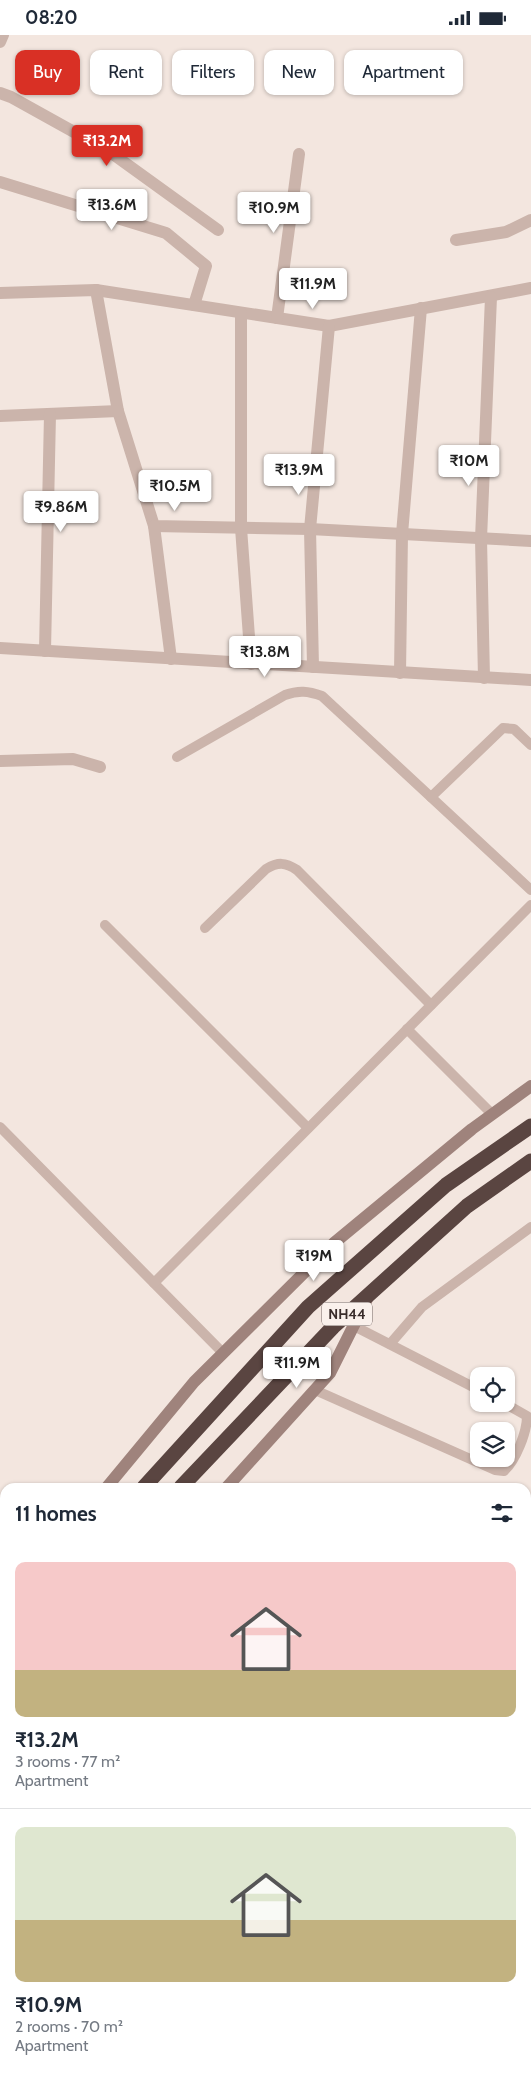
<!DOCTYPE html>
<html lang="en">
<head>
<meta charset="utf-8">
<style>
	:root { --surface:#fff; --page:#f2f2f3; --text:#1f2937; --muted:#747a83; --line:#e0e1e3; --accent:#d93025 }
	body { margin:0; font-family:Cabin,sans-serif; background:var(--page); color:var(--text); height:100vh; display:flex; flex-direction:column; font-size:19px; white-space:nowrap }
	* { box-sizing:border-box; margin:0 }
	p { font-size:16px; color:var(--muted) }
	.icon { flex:none; width:28px; height:28px; fill:none; stroke:currentColor; stroke-width:2; stroke-linecap:round; stroke-linejoin:round }
	.map { position:relative; flex:1; overflow:hidden }
	.side { position:absolute; left:0px; top:1448px; width:531px; height:601px; display:flex; flex-direction:column; background:var(--surface); border-radius:15px 15px 0 0; box-shadow:0 1px 4px #0004 }
	.side>* { flex:none }
	.top-card { position:absolute; left:15px; top:15px; width:501px; height:45px; display:flex; gap:10px }
	.buttons { position:absolute; left:470px; top:1332px; display:grid; gap:10px }
	.buttons a { display:grid; place-items:center; width:45px; height:45px; border-radius:10px; background:var(--surface); box-shadow:0 1px 4px #0004; font-size:25px }
	.price { position:absolute; translate:-50% -42px; padding:0 11px; border-radius:5px; background:#fff; color:#222; font-size:16px; line-height:32px; filter:drop-shadow(0 1px 2px #0008) }
	.price::after { content:''; position:absolute; left:50%; top:30px; width:15px; height:11px; margin-left:-8px; background:inherit; clip-path:polygon(0 0,100% 0,50% 100%) }
	.price.active { background:var(--accent); color:#fff }
	ul { padding:0; list-style:none }
	li { display:grid; align-content:center; gap:10px; height:265px; padding:0 15px }
	li+li { border-top:1px solid var(--line) }
	li span { display:grid; place-items:center; height:155px; border-radius:10px; color:#555 }
	li>.icon { margin-inline-start:auto }
	span .icon { width:90px; height:90px; fill:#fffc; stroke-width:1 }
	li b { font-size:21px }
	h2 { display:flex; justify-content:space-between; align-items:center; height:60px; padding:0 15px; font-size:21px }
	.chip { padding:0 18px; border-radius:10px; background:var(--surface); box-shadow:0 1px 4px #0004; font-size:18px; line-height:45px }
	.chip.active { background:var(--accent); color:#fff }
	.status { display:flex; justify-content:space-between; align-items:center; height:35px; padding:0 25px; background:var(--surface); direction:ltr }
	.status svg { height:14px; fill:currentColor }
	.map>svg:first-child { display:block }
</style>
</head>
<body>
<div class="status"><b>08:20</b><svg viewBox="0 0 49 12"><path d="M0 12V9h3v3zM5 12V6h3v6zM10 12V3h3v9zM15 12V0h3v12zM26 1h20v11H26zM47 4h2v5h-2z"/></svg></div>
<div class="map">
<svg width="531" height="2048" viewBox="0 0 531 2048">
	<rect width="100%" height="100%" fill="#f3e6df"/>
	<g fill="none" stroke-linecap="round" stroke-linejoin="round">
		<g stroke="#cbb4ab" stroke-width="10">
			<path d="M 177,722 L 285,660 C 299,655 308,656 322,661 L 531,855"/>
			<path d="M 431,762 L 503,693 L 514,694 L 531,710"/>
			<path d="M 105,890 L 308,1093"/>
			<path d="M 205,893 L 266,834 C 278,827 285,827 297,835 L 431,970"/>
			<path d="M 407,994 L 492,1079"/>
			<path d="M 0,1092 L 223,1318"/>
			<path d="M 154,1248 L 531,870"/>
			<path d="M 354,1291 L 479,1355"/>
			<path d="M 390,1309 L 422,1272 L 531,1192"/>
			<path d="M 315,1355 L 495,1435 L 504,1436 C 516,1425 527,1397 527,1381 L 506,1369"/>
		</g>
		<g stroke="#cbb4ab" stroke-width="12">
			<path d="M 0,7 L 3,0"/>
			<path d="M 0,58 L 11,62 L 110,117 L 218,195"/>
			<path d="M 0,147 L 166,198 L 206,231 L 194,270"/>
			<path d="M 456,205 L 506,197 L 531,185"/>
			<path d="M 96,255 L 329,291 L 531,253"/>
			<path d="M 0,258 L 96,255 L 118,376 L 154,491 L 310,494 L 531,506"/>
			<path d="M 241,278 L 241,493 L 251,629"/>
			<path d="M 277,283 L 299,119"/>
			<path d="M 0,381 L 118,376"/>
			<path d="M 154,491 L 171,624"/>
			<path d="M 0,613 L 531,645"/>
			<path d="M 45,616 L 50,379"/>
			<path d="M 313,632 L 310,494 L 329,291"/>
			<path d="M 400,638 L 402,499 L 421,273"/>
			<path d="M 484,643 L 481,504 L 491,262"/>
			<path d="M 0,726 L 73,724 L 100,732"/>
			<path d="M 526,1748 L 531,1740"/>
			<path d="M 0,1830 L 5,1832"/>
			<path d="M 0,1962 L 5,1964"/>
			<path d="M 526,1964 L 531,1957"/>
			<path d="M 358,2044 L 366,2048"/>
			<path d="M 127,2048 L 129,2044"/>
			<path d="M 224,2048 L 226,2044"/>
			<path d="M 469,2048 L 472,2044"/>
		</g>
		<g stroke="#9f837c" stroke-width="12">
			<path d="M 107,1452 L 194,1347 L 334,1208 L 472,1094 L 531,1051"/>
			<path d="M 227,1452 L 330,1338 L 368,1262"/>
			<path d="M 0,1589 L 5,1582"/>
			<path d="M 0,1752 L 5,1745"/>
		</g>
		<g stroke="#5a4541" stroke-width="15">
			<path d="M 144,1452 L 308,1272 L 446,1150 L 531,1091"/>
			<path d="M 181,1452 L 333,1292 L 467,1171 L 531,1126"/>
			<path d="M 0,1633 L 5,1625"/>
			<path d="M 0,1696 L 5,1688"/>
		</g>
	</g>
	<g text-anchor="middle" dominant-baseline="central" stroke-width="4" stroke-linejoin="round" paint-order="stroke">
		<rect fill="#faf1ec" stroke="#736764" stroke-width="1" x="322" y="1267.5" width="50" height="23" rx="4"/>
		<g font-size="14" font-weight="bold" fill="#392c2a">
			<text x="347" y="1279">NH44</text>
		</g>
	</g>
</svg>
<div class="buttons">
<a><svg class="icon" aria-label="locate" viewBox="0 0 24 24"><circle cx="12" cy="12" r="6"/><path d="M12 2v4M12 18v4M2 12h4M18 12h4"/></svg></a>
<a><svg class="icon" aria-label="layers" viewBox="0 0 24 24"><path d="M12 4l9 5-9 5-9-5zM3 14l9 5 9-5"/></svg></a>
</div>
<b class="price active" style="left:107px;top:132px">₹13.2M</b>
<b class="price" style="left:112px;top:196px">₹13.6M</b>
<b class="price" style="left:274px;top:199px">₹10.9M</b>
<b class="price" style="left:313px;top:275px">₹11.9M</b>
<b class="price" style="left:469px;top:452px">₹10M</b>
<b class="price" style="left:299px;top:461px">₹13.9M</b>
<b class="price" style="left:175px;top:477px">₹10.5M</b>
<b class="price" style="left:61px;top:498px">₹9.86M</b>
<b class="price" style="left:265px;top:643px">₹13.8M</b>
<b class="price" style="left:314px;top:1247px">₹19M</b>
<b class="price" style="left:297px;top:1354px">₹11.9M</b>
<div class="top-card">
<a class="chip active">Buy</a>
<a class="chip">Rent</a>
<a class="chip">Filters</a>
<a class="chip">New</a>
<a class="chip">Apartment</a>
</div>
<section class="side">
<h2>11 homes<svg class="icon" aria-label="filters" viewBox="0 0 24 24"><path d="M4 7h16M4 17h16"/><circle cx="9" cy="7" r="2"/><circle cx="15" cy="17" r="2"/></svg></h2>
<ul>
<li><span style="background:linear-gradient(#f6c9c9 70%,#c2b280 0)"><svg class="icon" aria-label="home" viewBox="0 0 24 24"><path d="M3 11l9-7 9 7M6 9v11h12V9"/></svg></span><div><b>₹13.2M</b><p>3 rooms · 77 m²</p><p>Apartment</p></div></li>
<li><span style="background:linear-gradient(#dfe7d0 60%,#c2b280 0)"><svg class="icon" aria-label="home" viewBox="0 0 24 24"><path d="M3 11l9-7 9 7M6 9v11h12V9"/></svg></span><div><b>₹10.9M</b><p>2 rooms · 70 m²</p><p>Apartment</p></div></li>
</ul>
</section>
</div>
</body>
</html>
